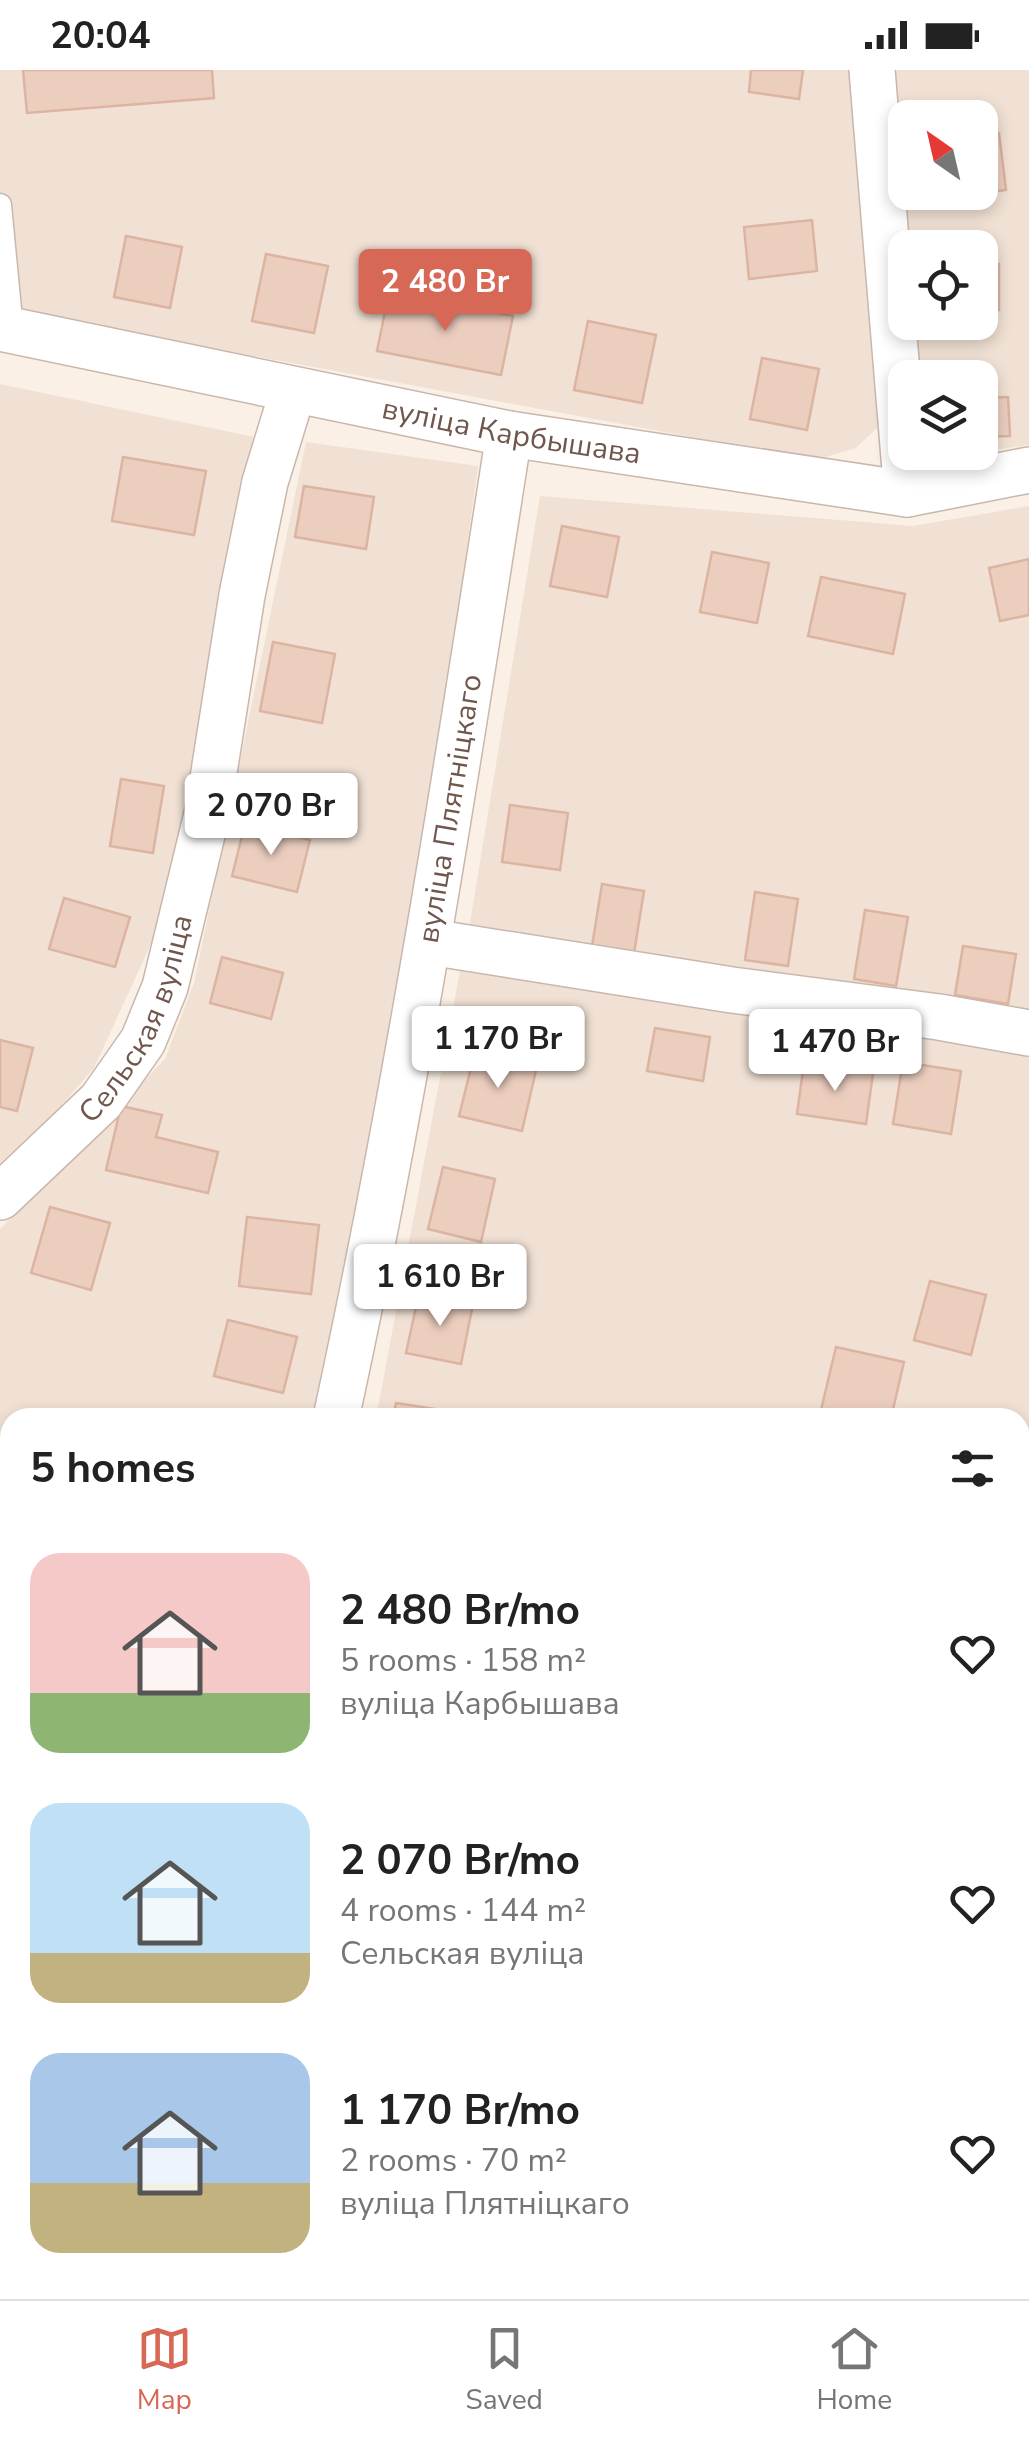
<!DOCTYPE html>
<html lang="en">
<head>
<meta charset="utf-8">
<style>
	:root { --surface:#fff; --page:#f2f2f2; --text:#222; --muted:#767676; --line:#e0e0e0; --accent:#d86856 }
	body { margin:0; font-family:"Nunito Sans",sans-serif; background:var(--page); color:var(--text); height:100vh; display:flex; flex-direction:column; font-size:38px; white-space:nowrap }
	* { box-sizing:border-box; margin:0 }
	p { font-size:32px; color:var(--muted) }
	.icon { flex:none; width:55px; height:55px; fill:none; stroke:currentColor; stroke-width:2; stroke-linecap:round; stroke-linejoin:round }
	.map { position:relative; flex:1; overflow:hidden }
	.drawer { position:absolute; left:0px; top:1338px; width:1030px; height:892px; display:flex; flex-direction:column; background:var(--surface); border-radius:30px 30px 0 0; box-shadow:0 5px 15px #0003 }
	.drawer>* { flex:none }
	.needle { width:65px; rotate:326deg }
	.buttons { position:absolute; left:888px; top:30px; display:grid; gap:20px }
	.buttons a { display:grid; place-items:center; width:110px; height:110px; border-radius:20px; background:var(--surface); box-shadow:0 5px 15px #0003; font-size:50px }
	.price { position:absolute; translate:-50% -85px; padding:0 22px; border-radius:10px; background:#fff; color:#222; font-size:32px; line-height:65px; filter:drop-shadow(0 2px 5px #0008) }
	.price::after { content:''; position:absolute; left:50%; top:60px; width:30px; height:22px; margin-left:-15px; background:inherit; clip-path:polygon(0 0,100% 0,50% 100%) }
	.price.active { background:var(--accent); color:#fff }
	ul { padding:0; list-style:none }
	li { display:flex; align-items:center; gap:30px; height:250px; padding:0 30px }
	li span { display:grid; place-items:center; flex:none; width:280px; height:200px; border-radius:30px; color:#555 }
	li>.icon { margin-inline-start:auto }
	span .icon { width:120px; height:120px; fill:#fffc; stroke-width:1 }
	li b { font-size:42px }
	h2 { display:flex; justify-content:space-between; align-items:center; height:120px; padding:0 30px; font-size:42px }
	.status { display:flex; justify-content:space-between; align-items:center; height:70px; padding:0 50px; background:var(--surface); direction:ltr }
	.status svg { height:28px; fill:currentColor }
	.tabs { display:flex; justify-content:space-around; align-items:center; height:140px; border-top:2px solid var(--line); background:var(--surface); font-size:28px; color:var(--muted) }
	.tabs a { display:grid; justify-items:center; gap:5px }
	.tabs .active { color:var(--accent) }
	.map>svg:first-child { display:block }
</style>
</head>
<body>
<div class="status"><b>20:04</b><svg viewBox="0 0 49 12"><path d="M0 12V9h3v3zM5 12V6h3v6zM10 12V3h3v9zM15 12V0h3v12zM26 1h20v11H26zM47 4h2v5h-2z"/></svg></div>
<div class="map">
<svg width="1029" height="2229" viewBox="0 0 1029 2229">
	<rect width="100%" height="100%" fill="#faf0e5"/>
	<g fill="#f1e1d4" fill-rule="evenodd">
		<path d="M 0,0 L 852,0 L 885,350 L 856,378 L 815,390 L 0,239 Z"/>
		<path d="M 888,0 L 1029,0 L 1029,375 L 980,382 L 980,308 L 917,307 L 911,253 L 980,252 L 980,178 L 905,178 ZM 905,48 L 980,48 L 980,122 L 905,122 Z"/>
		<path d="M 0,314 L 254,367 L 167,839 L 94,998 L 14,1090 L 0,1101 Z"/>
		<path d="M 306,372 L 478,396 L 416,847 L 319,1347 L 10,1348 L 10,1448 L 0,1446 L 0,1159 L 165,989 L 194,913 Z"/>
		<path d="M 540,426 L 913,456 L 1029,436 L 1029,941 L 468,865 Z"/>
		<path d="M 460,901 L 1029,982 L 1029,1651 L 1020,1650 L 1020,1348 L 376,1348 Z"/>
		<path d="M 0,1481 L 10,1483 L 10,2056 L 0,2054 Z"/>
		<path d="M 1020,1693 L 1029,1695 L 1029,2229 L 177,2229 L 178,2220 L 1020,2220 Z"/>
		<path d="M 0,2099 L 10,2101 L 10,2220 L 121,2220 L 120,2229 L 0,2229 Z"/>
	</g>
	<g fill="#eccebf" stroke="#ddb3a1" stroke-width="2.5">
		<path d="M 23,0 L 212,0 L 214,28 L 27,43 Z"/>
		<path d="M 751,0 L 803,0 L 799,29 L 749,22 Z"/>
		<path d="M 999,63 L 1006,120 L 930,130 L 929,122 L 980,122 L 980,65 Z"/>
		<path d="M 812,150 L 817,201 L 749,209 L 744,157 Z"/>
		<path d="M 126,166 L 182,177 L 170,238 L 114,227 Z"/>
		<path d="M 266,184 L 328,196 L 314,263 L 252,251 Z"/>
		<rect x="980" y="194" width="19" height="46"/>
		<path d="M 389,222 L 513,246 L 501,305 L 377,281 Z"/>
		<path d="M 588,251 L 656,265 L 642,333 L 574,320 Z"/>
		<path d="M 762,288 L 819,299 L 807,360 L 750,349 Z"/>
		<path d="M 1008,327 L 1010,366 L 980,367 L 980,328 Z"/>
		<path d="M 123,387 L 206,401 L 194,465 L 112,451 Z"/>
		<path d="M 304,416 L 374,427 L 366,479 L 295,467 Z"/>
		<path d="M 562,456 L 619,467 L 607,527 L 550,516 Z"/>
		<path d="M 712,482 L 769,493 L 757,553 L 700,542 Z"/>
		<path d="M 1029,489 L 1029,545 L 1000,551 L 989,498 Z"/>
		<path d="M 821,507 L 905,524 L 893,584 L 808,566 Z"/>
		<path d="M 273,572 L 335,584 L 322,653 L 260,641 Z"/>
		<path d="M 121,709 L 164,716 L 153,783 L 110,776 Z"/>
		<path d="M 510,735 L 568,743 L 560,800 L 502,792 Z"/>
		<path d="M 245,754 L 310,770 L 297,822 L 232,806 Z"/>
		<path d="M 602,814 L 644,821 L 634,883 L 592,876 Z"/>
		<path d="M 755,822 L 798,829 L 788,896 L 745,890 Z"/>
		<path d="M 64,828 L 130,847 L 115,897 L 49,879 Z"/>
		<path d="M 865,840 L 908,847 L 896,916 L 854,909 Z"/>
		<path d="M 963,876 L 1016,884 L 1008,934 L 955,925 Z"/>
		<path d="M 222,887 L 283,903 L 271,949 L 210,933 Z"/>
		<path d="M 655,958 L 710,967 L 703,1011 L 647,1001 Z"/>
		<path d="M 0,970 L 33,978 L 17,1041 L 0,1037 Z"/>
		<path d="M 475,982 L 537,996 L 522,1061 L 459,1046 Z"/>
		<path d="M 903,992 L 961,1001 L 951,1064 L 893,1054 Z"/>
		<path d="M 804,993 L 873,1003 L 866,1054 L 797,1044 Z"/>
		<path d="M 121,1036 L 162,1045 L 156,1067 L 218,1082 L 208,1123 L 106,1100 Z"/>
		<path d="M 443,1097 L 495,1109 L 481,1172 L 428,1159 Z"/>
		<path d="M 50,1137 L 110,1153 L 91,1220 L 31,1203 Z"/>
		<path d="M 247,1147 L 319,1155 L 311,1224 L 239,1216 Z"/>
		<path d="M 930,1211 L 986,1225 L 971,1285 L 914,1270 Z"/>
		<path d="M 419,1223 L 473,1234 L 461,1294 L 406,1283 Z"/>
		<path d="M 228,1250 L 297,1267 L 283,1323 L 214,1306 Z"/>
		<path d="M 836,1277 L 904,1292 L 891,1348 L 854,1348 L 821,1340 Z"/>
		<path d="M 396,1333 L 442,1340 L 441,1348 L 393,1348 Z"/>
		<path d="M 0,1506 L 10,1507 L 10,1576 L 0,1575 Z"/>
		<path d="M 0,1660 L 10,1662 L 10,1749 L 0,1747 Z"/>
		<path d="M 982,2220 L 997,2220 L 1023,2229 L 979,2229 Z"/>
	</g>
	<g fill="none" stroke-linecap="round" stroke-linejoin="round">
		<defs>
			<path id="service" d="M 0,135 L 12,260"/>
			<g id="minor">
				<path d="M 872,0 L 907,424"/>
				<path id="s1" d="M 0,258 L 509,364 L 907,424 L 1029,400"/>
				<path d="M 430,872 L 732,920 L 939,947 L 1029,963"/>
				<path id="s2" d="M 0,1127 L 101,1031 L 143,971 L 165,917 L 208,740 L 242,525 L 265,412 L 293,321"/>
				<path id="s3" d="M 336,1348 C 407,1022 458,693 509,364"/>
				<path d="M 0,1469 L 10,1471"/>
				<path d="M 1020,1674 L 1029,1676"/>
				<path d="M 0,2079 L 10,2081"/>
				<path d="M 148,2229 L 149,2220"/>
			</g>
		</defs>
		<use href="#service" stroke="#cab7ac" stroke-width="25"/>
		<use href="#minor" stroke="#cab7ac" stroke-width="48"/>
		<use href="#service" stroke="#fff" stroke-width="22"/>
		<use href="#minor" stroke="#fff" stroke-width="45"/>
	</g>
	<g text-anchor="middle" dominant-baseline="central" stroke-width="9" stroke-linejoin="round" paint-order="stroke">
		<g font-size="30" fill="#70564d" stroke="#fdf4eb">
			<text stroke="none"><textPath href="#s1" startOffset="522">вуліца Карбышава</textPath></text>
			<text stroke="none"><textPath href="#s3" startOffset="620">вуліца Плятніцкаго</textPath></text>
			<text stroke="none"><textPath href="#s2" startOffset="230">Сельская вуліца</textPath></text>
		</g>
	</g>
</svg>
<div class="buttons">
<a><svg class="needle" viewBox="-14 -14 28 28"><path d="M0-13l5 13h-10z" fill="#e53935"/><path d="M0 13l5-13h-10z" fill="#767676"/></svg></a>
<a><svg class="icon" aria-label="locate" viewBox="0 0 24 24"><circle cx="12" cy="12" r="6"/><path d="M12 2v4M12 18v4M2 12h4M18 12h4"/></svg></a>
<a><svg class="icon" aria-label="layers" viewBox="0 0 24 24"><path d="M12 4l9 5-9 5-9-5zM3 14l9 5 9-5"/></svg></a>
</div>
<b class="price active" style="left:445px;top:264px">2 480 Br</b>
<b class="price" style="left:271px;top:788px">2 070 Br</b>
<b class="price" style="left:498px;top:1021px">1 170 Br</b>
<b class="price" style="left:835px;top:1024px">1 470 Br</b>
<b class="price" style="left:440px;top:1259px">1 610 Br</b>
<section class="drawer">
<h2>5 homes<svg class="icon" aria-label="filters" viewBox="0 0 24 24"><path d="M4 7h16M4 17h16"/><circle cx="9" cy="7" r="2"/><circle cx="15" cy="17" r="2"/></svg></h2>
<ul>
<li><span style="background:linear-gradient(#f6c9c9 70%,#8fb573 0)"><svg class="icon" aria-label="home" viewBox="0 0 24 24"><path d="M3 11l9-7 9 7M6 9v11h12V9"/></svg></span><div><b>2 480 Br/mo</b><p>5 rooms · 158 m²</p><p>вуліца Карбышава</p></div><svg class="icon" aria-label="heart" viewBox="0 0 24 24"><path d="M12 20l-8-8c-3-5 5-10 8-4 3-6 11-1 8 4z"/></svg></li>
<li><span style="background:linear-gradient(#bfe0f5 75%,#c2b280 0)"><svg class="icon" aria-label="home" viewBox="0 0 24 24"><path d="M3 11l9-7 9 7M6 9v11h12V9"/></svg></span><div><b>2 070 Br/mo</b><p>4 rooms · 144 m²</p><p>Сельская вуліца</p></div><svg class="icon" aria-label="heart" viewBox="0 0 24 24"><path d="M12 20l-8-8c-3-5 5-10 8-4 3-6 11-1 8 4z"/></svg></li>
<li><span style="background:linear-gradient(#a9c7e8 65%,#c2b280 0)"><svg class="icon" aria-label="home" viewBox="0 0 24 24"><path d="M3 11l9-7 9 7M6 9v11h12V9"/></svg></span><div><b>1 170 Br/mo</b><p>2 rooms · 70 m²</p><p>вуліца Плятніцкаго</p></div><svg class="icon" aria-label="heart" viewBox="0 0 24 24"><path d="M12 20l-8-8c-3-5 5-10 8-4 3-6 11-1 8 4z"/></svg></li>
</ul>
</section>
</div>
<nav class="tabs">
<a class="active"><svg class="icon" aria-label="map" viewBox="0 0 24 24"><path d="M3 6l6-2 6 2 6-2v14l-6 2-6-2-6 2zM9 4v14M15 6v14"/></svg>Map</a>
<a><svg class="icon" aria-label="saved" viewBox="0 0 24 24"><path d="M7 4h10v16l-5-4-5 4z"/></svg>Saved</a>
<a><svg class="icon" aria-label="home" viewBox="0 0 24 24"><path d="M3 11l9-7 9 7M6 9v11h12V9"/></svg>Home</a>
</nav>
</body>
</html>
